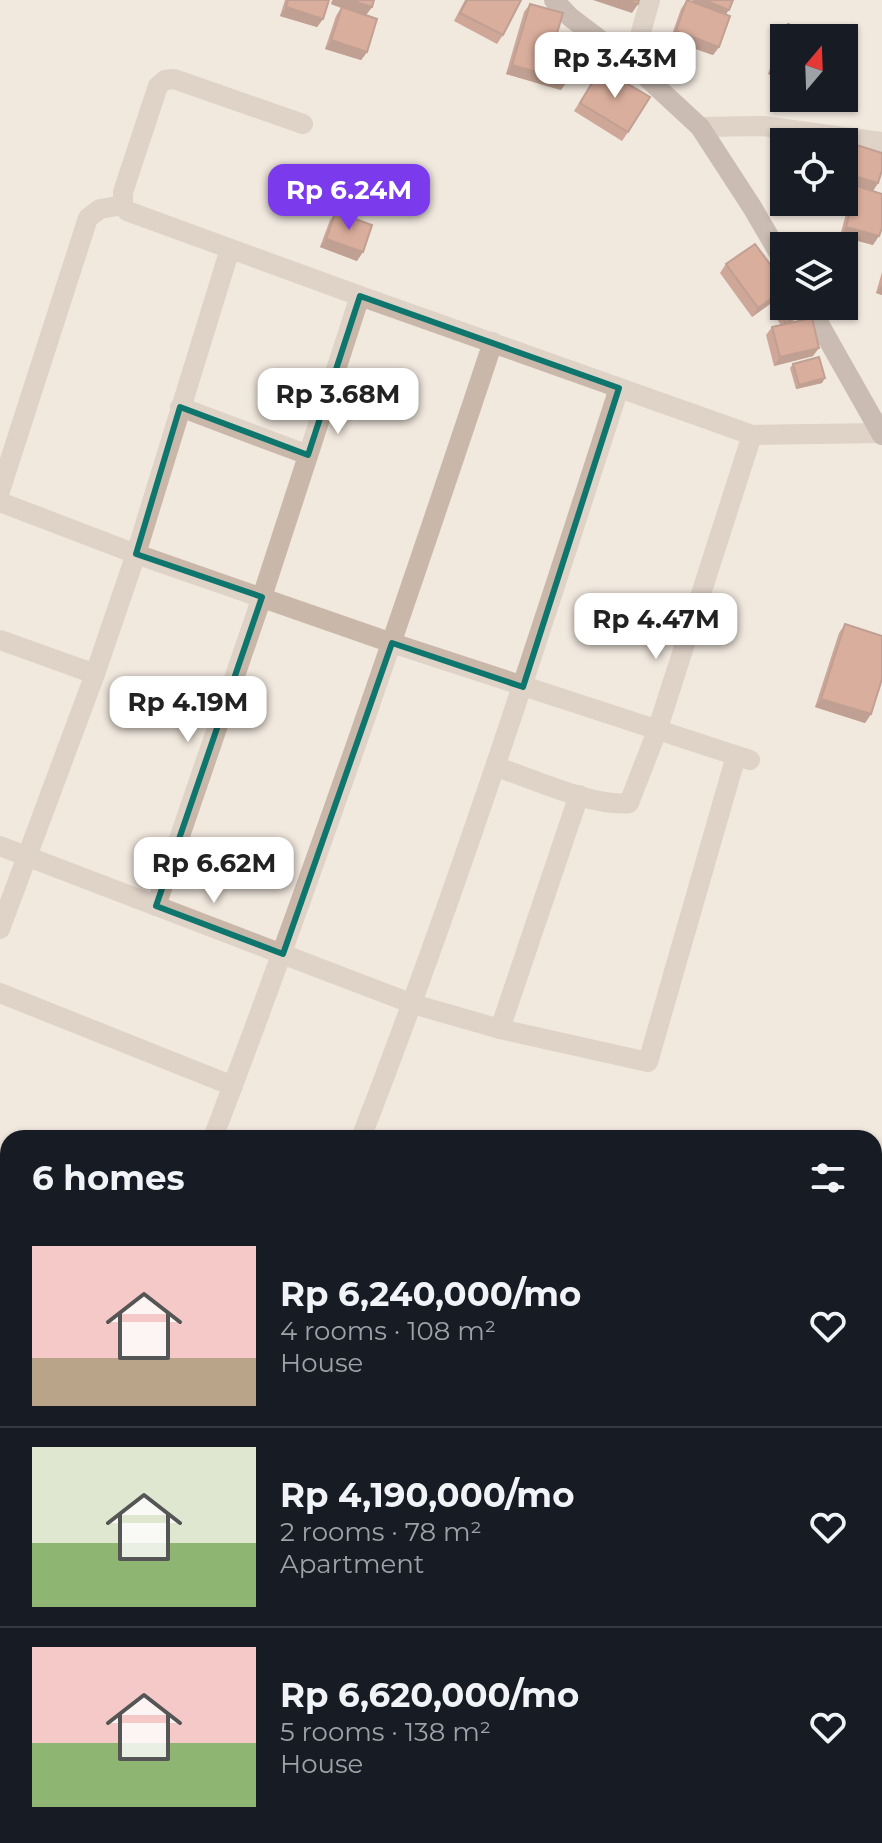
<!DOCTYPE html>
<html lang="en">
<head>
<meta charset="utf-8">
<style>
	:root { --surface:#171b24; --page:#20242c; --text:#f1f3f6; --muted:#9ea1a6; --line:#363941; --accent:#7c3aed }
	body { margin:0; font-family:Montserrat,sans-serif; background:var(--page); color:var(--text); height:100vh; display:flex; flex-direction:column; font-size:30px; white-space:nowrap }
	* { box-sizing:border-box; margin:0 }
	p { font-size:26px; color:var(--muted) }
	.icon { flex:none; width:44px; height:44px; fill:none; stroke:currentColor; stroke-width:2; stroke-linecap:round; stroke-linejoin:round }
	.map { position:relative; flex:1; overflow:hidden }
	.side { position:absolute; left:0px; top:1130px; width:882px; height:714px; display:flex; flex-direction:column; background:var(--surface); border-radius:24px 24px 0 0; box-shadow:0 2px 6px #0004 }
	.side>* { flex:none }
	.needle { width:52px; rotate:19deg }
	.controls { position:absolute; left:770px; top:24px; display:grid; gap:16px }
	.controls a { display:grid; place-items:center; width:88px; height:88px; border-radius:0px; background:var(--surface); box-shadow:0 2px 6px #0004; font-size:40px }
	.price { position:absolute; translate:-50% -68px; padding:0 18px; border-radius:16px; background:#fff; color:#222; font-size:26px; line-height:52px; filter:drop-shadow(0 2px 4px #0008) }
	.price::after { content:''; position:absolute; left:50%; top:48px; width:24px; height:18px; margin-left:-12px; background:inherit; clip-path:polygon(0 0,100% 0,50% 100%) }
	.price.on { background:var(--accent); color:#fff }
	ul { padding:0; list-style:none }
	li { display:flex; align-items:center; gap:24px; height:200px; padding:0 32px }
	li+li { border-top:2px solid var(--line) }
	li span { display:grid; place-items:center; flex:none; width:224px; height:160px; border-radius:0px; color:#555 }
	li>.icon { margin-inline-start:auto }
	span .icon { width:96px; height:96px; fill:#fffc; stroke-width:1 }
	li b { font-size:34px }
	h2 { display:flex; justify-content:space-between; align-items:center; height:96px; padding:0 32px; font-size:34px }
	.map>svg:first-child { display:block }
</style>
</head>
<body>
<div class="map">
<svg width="882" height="1843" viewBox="0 0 882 1843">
	<rect width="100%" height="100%" fill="#f1e8de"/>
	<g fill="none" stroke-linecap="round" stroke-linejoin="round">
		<g stroke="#c9b8aa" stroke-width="20">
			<path d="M 632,64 L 650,0"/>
			<path d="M 303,124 L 174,79 L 165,80 L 158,86 L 123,192 L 123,205 L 127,211 L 360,296"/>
			<path d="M 700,127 L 763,126 L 882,142"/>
			<path d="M 180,407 L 308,455"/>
			<path d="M 0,491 L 88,218 L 100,209 L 123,205"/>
			<path d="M 0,502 L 136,554 L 392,643 L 750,760"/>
			<path d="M 0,640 L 95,674"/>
			<path d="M 497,767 C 530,778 596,808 629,803 L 657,731 L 752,435"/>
			<path d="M 579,795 L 500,1029 L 648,1062 L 736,756"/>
			<path d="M 0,846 L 413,1004 L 500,1029"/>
			<path d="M 156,906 L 262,597 L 360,296 L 752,435 L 881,433"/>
			<path d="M 0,929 L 95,674 L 136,554 L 230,249"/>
			<path d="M 0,993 L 233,1086"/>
			<path d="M 213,1138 C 313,875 404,609 493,342"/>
			<path d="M 361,1138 C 457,891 538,640 619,388"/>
		</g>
		<g stroke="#9c877c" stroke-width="20">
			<path d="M 554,0 L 570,17 L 632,64 L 700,127 L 752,207 L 784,262"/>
			<path d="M 809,306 L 882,435"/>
		</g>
	</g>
	<g fill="#a45943">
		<path d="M 285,0 L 329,0 L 323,19 L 317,27 L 280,16 Z"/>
		<path d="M 332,0 L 374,0 L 372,7 L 366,15 L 367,52 L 361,60 L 325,49 L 336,16 L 341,8 L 331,4 Z"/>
		<path d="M 465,0 L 521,0 L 503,35 L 497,44 L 454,21 Z"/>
		<path d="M 687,0 L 692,2 L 692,0 L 733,0 L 726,14 L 719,47 L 713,55 L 670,40 L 681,9 Z"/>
		<path d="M 530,4 L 567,81 L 561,90 L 506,74 L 524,12 Z"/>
		<path d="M 788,24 L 784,38 L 784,80 L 768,74 L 782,33 Z"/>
		<path d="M 583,36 L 593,72 L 590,76 L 571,71 L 580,40 Z"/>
		<path d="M 601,68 L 628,132 L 622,141 L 574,111 Z"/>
		<path d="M 847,142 L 878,183 L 873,191 L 873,245 L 840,236 L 851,195 L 857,187 L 844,184 L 844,146 Z"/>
		<path d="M 336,212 L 357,261 L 320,247 L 330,220 Z"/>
		<path d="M 726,264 L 784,290 L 784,293 L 781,296 L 752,317 L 720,273 Z"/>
		<path d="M 882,272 L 882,295 L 876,293 Z"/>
		<path d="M 775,307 L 803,314 L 790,323 L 813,356 L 774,366 L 766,335 L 772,327 L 781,325 L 772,312 Z"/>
		<path d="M 793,364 L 822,383 L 796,389 L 790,368 Z"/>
		<path d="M 845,624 L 871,714 L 865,723 L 815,707 L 839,633 Z"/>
	</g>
	<g fill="#864937">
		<path d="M 334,0 L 350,0 L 372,7 L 366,15 L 331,4 Z"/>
		<path d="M 593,0 L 625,0 L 638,4 L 632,13 Z"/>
		<path d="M 694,0 L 704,0 L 729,10 L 723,18 L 690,6 Z"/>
		<path d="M 286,7 L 323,19 L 317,27 L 280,16 Z"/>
		<path d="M 676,31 L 719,47 L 713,55 L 670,40 Z"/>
		<path d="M 331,40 L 367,52 L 361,60 L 325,49 Z"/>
		<path d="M 512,65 L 567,81 L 561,90 L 506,74 Z"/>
		<path d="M 774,65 L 784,69 L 784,80 L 768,74 Z"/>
		<path d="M 574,66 L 593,72 L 590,76 L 571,71 Z"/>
		<path d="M 844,173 L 878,183 L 872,192 L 844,184 Z"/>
		<path d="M 846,227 L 879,236 L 873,245 L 840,236 Z"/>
		<path d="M 326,239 L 363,252 L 357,261 L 320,247 Z"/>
		<path d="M 882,285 L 882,295 L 876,293 Z"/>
		<path d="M 784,290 L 781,296 L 752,317 L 758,308 Z"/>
		<path d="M 806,309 L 803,314 L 783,327 L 786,323 Z"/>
		<path d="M 819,348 L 813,356 L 774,366 L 780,357 Z"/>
		<path d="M 825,378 L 822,383 L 796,389 L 799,385 Z"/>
		<path d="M 821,699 L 871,714 L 865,723 L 815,707 Z"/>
	</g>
	<g fill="#bf684e" stroke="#864937" stroke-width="2">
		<path d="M 288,0 L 329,0 L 323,19 L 286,7 Z"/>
		<path d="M 350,0 L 374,0 L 372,7 Z"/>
		<path d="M 467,0 L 521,0 L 503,35 L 460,13 Z"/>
		<path d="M 625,0 L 639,0 L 638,4 Z"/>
		<path d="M 687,0 L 730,16 L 719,47 L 676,31 Z"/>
		<path d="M 704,0 L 733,0 L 729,10 Z"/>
		<path d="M 530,4 L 563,13 L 552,50 L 574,57 L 567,81 L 512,65 Z"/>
		<path d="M 342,7 L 377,19 L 367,52 L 331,40 Z"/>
		<path d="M 788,24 L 826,38 L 784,38 L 784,69 L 774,65 Z"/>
		<path d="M 583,36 L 602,41 L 593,72 L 574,66 Z"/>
		<path d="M 601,68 L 650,97 L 628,132 L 580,103 Z"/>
		<path d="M 847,142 L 882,153 L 882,170 L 878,183 L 844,173 L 844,151 Z"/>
		<path d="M 857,186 L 882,194 L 882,228 L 879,236 L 846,227 Z"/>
		<path d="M 336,212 L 372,225 L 363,252 L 326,239 Z"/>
		<path d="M 755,244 L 784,283 L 784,290 L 758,308 L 726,264 Z"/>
		<path d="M 784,301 L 784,306 L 803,306 L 806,309 L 786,323 L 775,307 Z"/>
		<path d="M 812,318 L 819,348 L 780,357 L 772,327 Z"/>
		<path d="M 819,357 L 825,378 L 799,385 L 793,364 Z"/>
		<path d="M 845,624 L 882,636 L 882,679 L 871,714 L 821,699 Z"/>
	</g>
	<path d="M0 0H882V1843H0ZM 360,296 L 619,388 L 523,687 L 392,643 L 283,954 L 156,906 L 262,597 L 136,554 L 180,407 L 308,455 Z" fill="#f1e8de" fill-opacity=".55" fill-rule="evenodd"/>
	<path fill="none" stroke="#0f766e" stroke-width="6" stroke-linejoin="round" d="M 360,296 L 619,388 L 523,687 L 392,643 L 283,954 L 156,906 L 262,597 L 136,554 L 180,407 L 308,455 Z"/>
</svg>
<div class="controls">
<a><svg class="needle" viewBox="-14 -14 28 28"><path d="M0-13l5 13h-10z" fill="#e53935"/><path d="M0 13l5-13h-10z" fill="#9ea1a6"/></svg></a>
<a><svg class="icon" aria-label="locate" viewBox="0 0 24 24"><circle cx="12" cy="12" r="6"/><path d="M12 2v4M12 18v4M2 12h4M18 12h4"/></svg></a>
<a><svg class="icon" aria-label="layers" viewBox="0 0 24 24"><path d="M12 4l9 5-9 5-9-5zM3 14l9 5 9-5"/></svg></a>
</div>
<b class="price" style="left:615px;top:100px">Rp 3.43M</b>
<b class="price on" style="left:349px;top:232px">Rp 6.24M</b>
<b class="price" style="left:338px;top:436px">Rp 3.68M</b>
<b class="price" style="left:656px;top:661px">Rp 4.47M</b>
<b class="price" style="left:188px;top:744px">Rp 4.19M</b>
<b class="price" style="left:214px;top:905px">Rp 6.62M</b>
<section class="side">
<h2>6 homes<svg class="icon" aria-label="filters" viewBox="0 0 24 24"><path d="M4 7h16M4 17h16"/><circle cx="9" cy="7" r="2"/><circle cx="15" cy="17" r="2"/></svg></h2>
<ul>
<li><span style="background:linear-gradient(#f6c9c9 70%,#b9a48a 0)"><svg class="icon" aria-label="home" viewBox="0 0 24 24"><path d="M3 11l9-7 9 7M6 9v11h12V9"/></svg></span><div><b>Rp 6,240,000/mo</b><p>4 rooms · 108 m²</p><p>House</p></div><svg class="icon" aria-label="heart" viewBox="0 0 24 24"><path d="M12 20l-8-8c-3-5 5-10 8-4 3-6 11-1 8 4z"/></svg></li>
<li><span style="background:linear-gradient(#dfe7d0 60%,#8fb573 0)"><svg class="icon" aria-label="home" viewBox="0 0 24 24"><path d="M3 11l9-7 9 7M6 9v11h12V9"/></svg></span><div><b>Rp 4,190,000/mo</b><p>2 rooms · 78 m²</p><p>Apartment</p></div><svg class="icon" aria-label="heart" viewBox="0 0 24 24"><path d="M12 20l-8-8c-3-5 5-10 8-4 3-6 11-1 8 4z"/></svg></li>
<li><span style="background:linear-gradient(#f6c9c9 60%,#8fb573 0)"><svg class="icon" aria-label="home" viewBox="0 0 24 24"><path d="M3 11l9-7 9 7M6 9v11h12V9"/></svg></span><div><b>Rp 6,620,000/mo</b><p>5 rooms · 138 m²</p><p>House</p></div><svg class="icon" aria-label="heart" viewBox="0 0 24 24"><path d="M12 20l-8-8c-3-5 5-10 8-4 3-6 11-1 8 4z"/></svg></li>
</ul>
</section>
</div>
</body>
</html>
